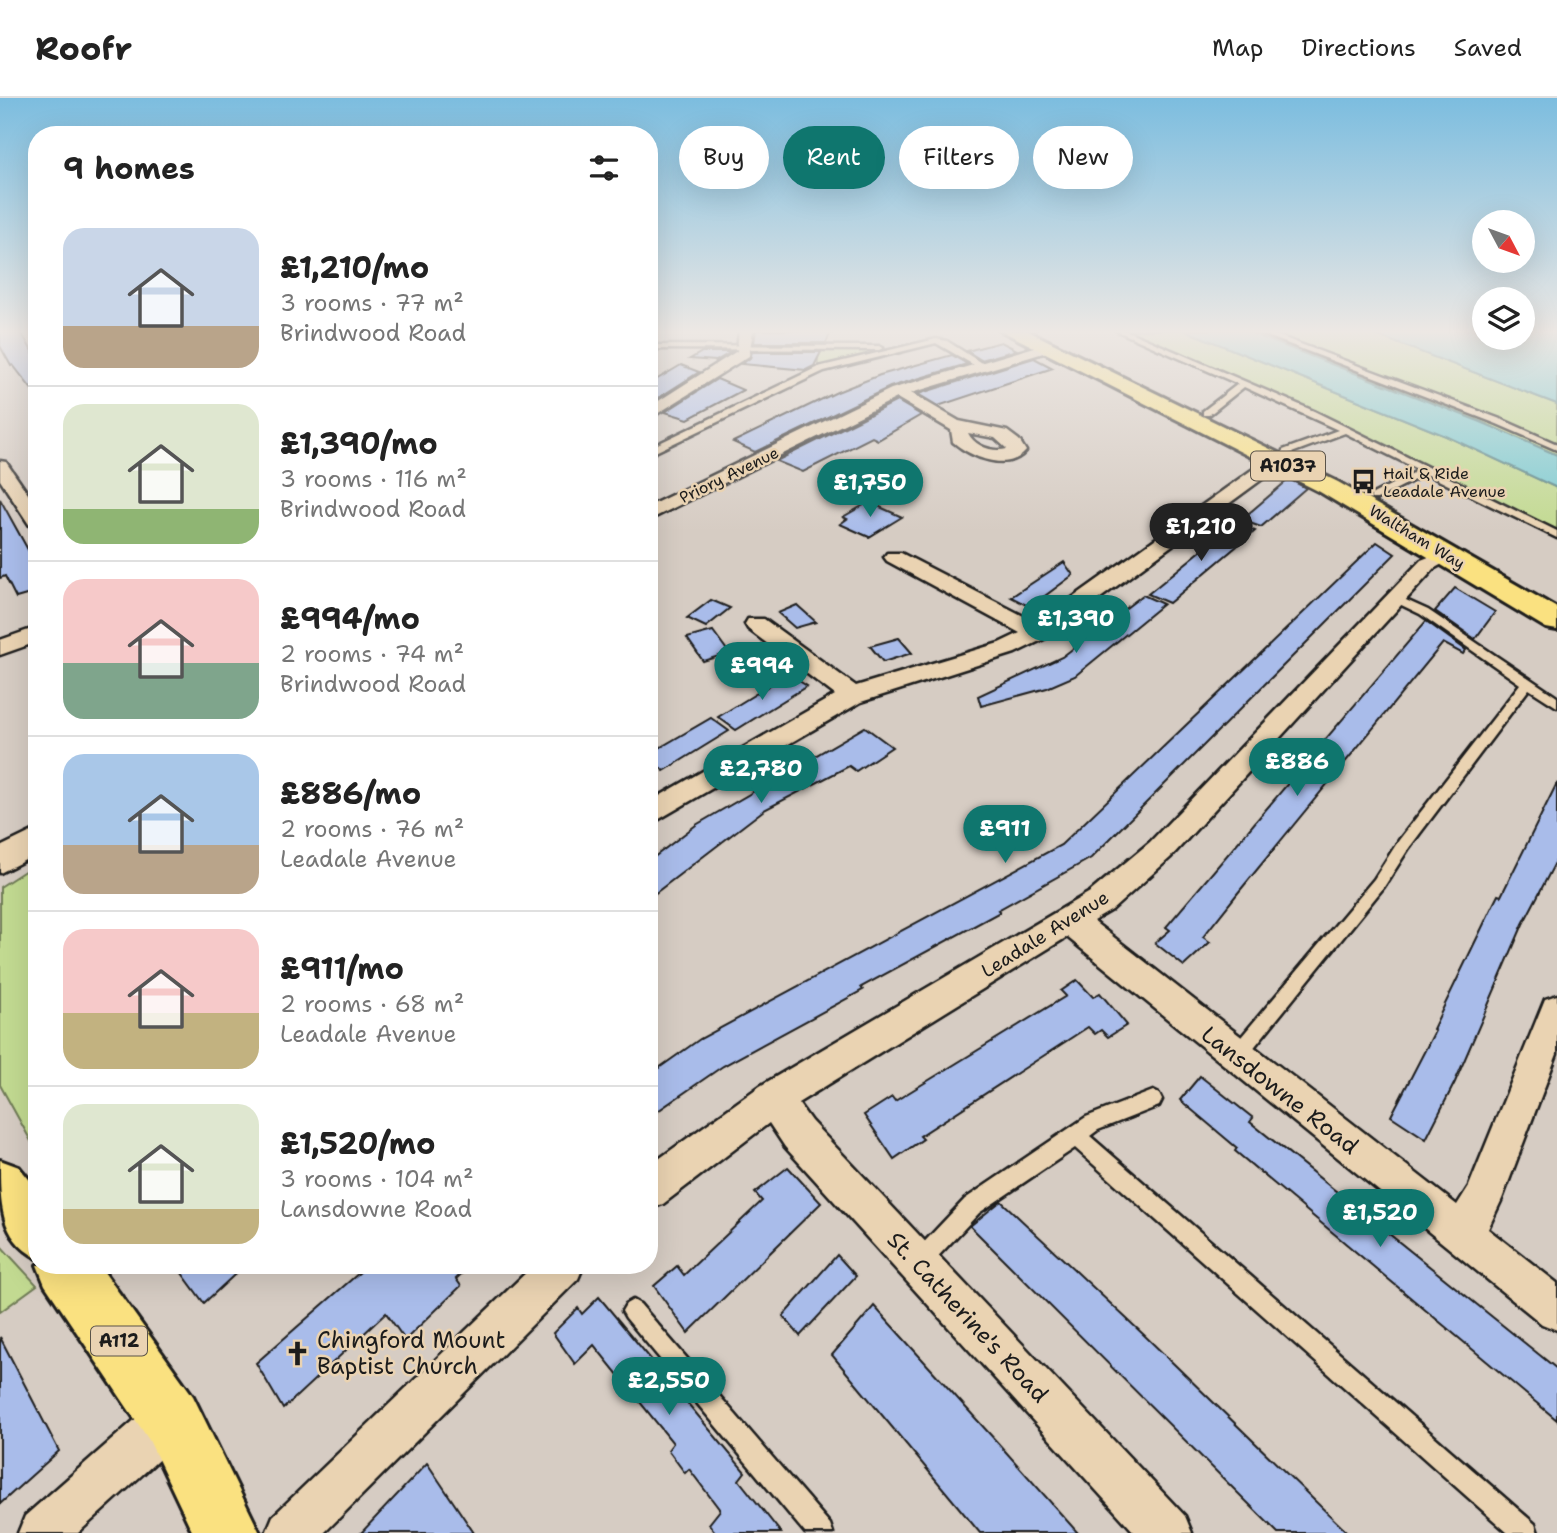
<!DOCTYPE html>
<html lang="en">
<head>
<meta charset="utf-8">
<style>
	:root { --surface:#fff; --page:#f6f6f6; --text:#222; --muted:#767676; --line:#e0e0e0; --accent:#0f766e }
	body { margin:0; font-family:"Shantell Sans",sans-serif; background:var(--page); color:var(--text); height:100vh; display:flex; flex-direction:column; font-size:26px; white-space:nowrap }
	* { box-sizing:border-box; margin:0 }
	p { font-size:23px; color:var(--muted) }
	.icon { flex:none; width:38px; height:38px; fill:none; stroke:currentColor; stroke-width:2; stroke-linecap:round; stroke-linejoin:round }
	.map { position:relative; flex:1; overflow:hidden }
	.drawer { position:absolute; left:28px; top:28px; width:630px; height:1148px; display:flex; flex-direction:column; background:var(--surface); border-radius:28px; box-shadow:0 7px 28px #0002 }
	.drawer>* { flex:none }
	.banner { position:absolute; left:679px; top:28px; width:665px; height:63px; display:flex; gap:14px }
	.needle { width:46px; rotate:131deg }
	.tools { position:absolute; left:1472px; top:112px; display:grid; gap:14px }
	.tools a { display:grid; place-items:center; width:63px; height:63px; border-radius:50%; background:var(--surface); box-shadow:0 7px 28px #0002; font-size:35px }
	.price { position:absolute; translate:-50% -60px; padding:0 16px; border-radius:24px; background:var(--accent); color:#fff; font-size:23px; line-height:46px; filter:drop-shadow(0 2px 4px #0008) }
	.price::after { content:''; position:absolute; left:50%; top:42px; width:21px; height:16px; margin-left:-10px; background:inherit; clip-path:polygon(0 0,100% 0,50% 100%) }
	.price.selected { background:#222; color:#fff }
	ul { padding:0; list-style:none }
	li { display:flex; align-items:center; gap:21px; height:175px; padding:0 35px }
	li+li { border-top:2px solid var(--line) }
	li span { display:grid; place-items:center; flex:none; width:196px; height:140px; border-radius:21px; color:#555 }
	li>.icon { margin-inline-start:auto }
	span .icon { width:84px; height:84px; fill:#fffc; stroke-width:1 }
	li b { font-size:30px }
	h2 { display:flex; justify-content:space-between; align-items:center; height:84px; padding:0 35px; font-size:30px }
	.pill { padding:0 24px; border-radius:32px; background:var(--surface); box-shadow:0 7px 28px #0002; font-size:24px; line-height:63px }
	.pill.selected { background:var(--accent); color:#fff }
	header { display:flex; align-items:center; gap:42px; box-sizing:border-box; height:98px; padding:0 35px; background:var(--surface); border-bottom:2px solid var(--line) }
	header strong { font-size:33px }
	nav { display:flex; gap:38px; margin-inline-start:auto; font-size:24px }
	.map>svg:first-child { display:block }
</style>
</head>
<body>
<header>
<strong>Roofr</strong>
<nav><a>Map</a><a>Directions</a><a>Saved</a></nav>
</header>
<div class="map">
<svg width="1557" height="1435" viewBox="0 0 1557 1435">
	<rect width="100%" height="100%" fill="#d6ccc3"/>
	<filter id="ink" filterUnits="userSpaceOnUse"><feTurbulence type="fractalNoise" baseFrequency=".0143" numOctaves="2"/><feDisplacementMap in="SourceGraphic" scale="14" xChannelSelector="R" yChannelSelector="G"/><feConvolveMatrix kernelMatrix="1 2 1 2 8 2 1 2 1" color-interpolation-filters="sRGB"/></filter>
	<g filter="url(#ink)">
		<g fill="#c2da91" stroke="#6f7b56" stroke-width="2">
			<path d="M 1115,232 L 1184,232 L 1446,338 L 1557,390 L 1557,440 L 1351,336 Z"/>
			<path d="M 1243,232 L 1363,232 L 1557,306 L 1557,357 L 1481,324 Z"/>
			<path d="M 818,250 L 883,251 L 884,253 L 818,269 Z"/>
			<path d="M 37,765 L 37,1054 L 0,987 L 0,789 Z"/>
			<path d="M 0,1147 L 37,1187 L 0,1214 Z"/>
		</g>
		<g fill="#7acbd1" stroke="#548589" stroke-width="2">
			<path d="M 1184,232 L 1243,232 L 1481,324 L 1557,357 L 1557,390 L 1446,338 Z"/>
			<path d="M 1363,232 L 1484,232 L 1484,240 L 1522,240 L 1523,232 L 1557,232 L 1557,306 Z"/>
		</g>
		<g fill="#a9bcea" stroke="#1c1c1c" stroke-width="2">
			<path d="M 0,232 L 20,232 L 37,262 L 37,298 L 13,267 L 11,268 L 0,248 Z"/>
			<path d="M 756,232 L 832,232 L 826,245 L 754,245 Z"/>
			<path d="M 1001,244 L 1017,252 L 981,262 L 967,253 Z"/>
			<path d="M 702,254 L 731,254 L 716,263 L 690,261 Z"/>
			<path d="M 752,254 L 821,254 L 814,268 L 806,272 L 742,266 L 750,260 Z"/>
			<path d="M 952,257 L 967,266 L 890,289 L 755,354 L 733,344 L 837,294 L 880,277 Z"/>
			<path d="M 1034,260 L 1053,270 L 938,308 L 918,296 Z"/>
			<path d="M 681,267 L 699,274 L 649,306 L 649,286 Z"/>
			<path d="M 717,281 L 743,292 L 688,321 L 665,314 Z"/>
			<path d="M 897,303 L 921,317 L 878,342 L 872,339 L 803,374 L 776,363 Z"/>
			<path d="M 1289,381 L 1306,390 L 1261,429 L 1241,422 Z"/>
			<path d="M 0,401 L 37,468 L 37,494 L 16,500 L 5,478 L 0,480 Z"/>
			<path d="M 869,404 L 902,419 L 869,439 L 840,426 L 847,421 L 843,419 Z"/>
			<path d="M 1235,425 L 1255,433 L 1169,505 L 1148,496 Z"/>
			<path d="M 1377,444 L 1395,456 L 1091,760 L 998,812 L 1000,814 L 861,889 L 863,892 L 723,968 L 649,1019 L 649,977 L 700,941 L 1061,747 Z"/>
			<path d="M 1064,464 L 1073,477 L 1030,509 L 1011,499 Z"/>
			<path d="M 1455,490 L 1495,514 L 1475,541 L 1435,513 Z"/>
			<path d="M 1143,497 L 1163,506 L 1075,578 L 1047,590 L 981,608 L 978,598 L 1062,559 Z"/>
			<path d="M 711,502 L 730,510 L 706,529 L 687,520 Z"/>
			<path d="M 797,507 L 816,524 L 795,530 L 778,515 Z"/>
			<path d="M 1426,523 L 1466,552 L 1463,556 L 1443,545 L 1237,796 L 1203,839 L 1210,844 L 1184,868 L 1155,845 L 1170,832 L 1166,829 Z"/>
			<path d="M 713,533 L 729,555 L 703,563 L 687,540 Z"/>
			<path d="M 899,540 L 912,555 L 883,564 L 870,548 Z"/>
			<path d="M 788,576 L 807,588 L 736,632 L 718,619 Z"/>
			<path d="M 711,620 L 729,633 L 664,673 L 649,660 L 649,656 Z"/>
			<path d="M 865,629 L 892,649 L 856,673 L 849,668 L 764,712 L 649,800 L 649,763 L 696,727 Z"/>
			<path d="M 1557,685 L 1557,761 L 1523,826 L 1455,984 L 1426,1041 L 1391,1018 L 1435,933 L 1433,931 L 1492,809 L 1498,797 L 1501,798 Z"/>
			<path d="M 1077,882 L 1093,899 L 1100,895 L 1127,927 L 1108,939 L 1101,932 L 1095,936 L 1088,929 L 920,1038 L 923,1041 L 894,1061 L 864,1017 L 892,999 L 895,1003 L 1066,898 L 1061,893 Z"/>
			<path d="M 1200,978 L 1253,1020 L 1250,1024 L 1557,1271 L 1557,1322 L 1235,1053 L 1237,1050 L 1180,1002 Z"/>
			<path d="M 788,1069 L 821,1105 L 688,1235 L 654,1188 L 677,1168 L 684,1177 L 762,1103 L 755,1095 Z"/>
			<path d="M 1001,1103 L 1144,1237 L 1348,1435 L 1278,1435 L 970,1128 Z"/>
			<path d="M 837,1157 L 856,1178 L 800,1238 L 783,1218 Z"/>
			<path d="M 176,1167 L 245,1167 L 204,1205 Z"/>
			<path d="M 368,1167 L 471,1167 L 456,1181 L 461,1188 L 405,1242 L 386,1215 L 283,1311 L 256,1265 Z"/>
			<path d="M 599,1199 L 745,1374 L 739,1382 L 781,1435 L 716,1435 L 709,1426 L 720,1412 L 689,1371 L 685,1375 L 668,1352 L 673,1345 L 594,1247 L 575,1266 L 553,1235 L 578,1210 L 582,1216 Z"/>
			<path d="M 874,1208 L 997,1344 L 1078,1435 L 980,1435 L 832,1257 Z"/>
			<path d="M 0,1239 L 59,1353 L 0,1406 Z"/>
			<path d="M 427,1365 L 474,1435 L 361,1435 Z"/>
		</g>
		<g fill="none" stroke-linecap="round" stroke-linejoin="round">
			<defs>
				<g id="lane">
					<path d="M 1115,232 L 1125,232 L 1314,313 L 1557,433 L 1557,440 L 1426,376 L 1377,401 L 1371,401 L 1371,397 L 1419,372 L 1345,335 L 1289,356 L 1283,356 L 1283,352 L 1338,332 L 1244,289 L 1209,317 L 1203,317 L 1203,313 L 1238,286 Z"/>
					<path d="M 1252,232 L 1263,232 L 1503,322 L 1557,346 L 1557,352 L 1497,326 Z"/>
					<path d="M 936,241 L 947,243 L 986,268 L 979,270 L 936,245 L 824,273 L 649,357 L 649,350 L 818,269 Z"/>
					<path d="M 649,247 L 879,248 L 883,250 L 879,252 L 649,251 Z"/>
					<path d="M 1397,498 L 1428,512 L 1557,599 L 1557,609 L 1529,591 L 1409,750 L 1384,789 L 1243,963 L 1237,965 L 1231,963 L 1228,957 L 1231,951 L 1374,781 L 1399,742 L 1520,586 L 1420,516 L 1393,503 L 1393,499 Z"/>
					<path d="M 1153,993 L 1159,996 L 1162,1002 L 1159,1008 L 1098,1032 L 1090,1038 L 1535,1426 L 1538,1435 L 1508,1435 L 1075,1050 L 979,1115 L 926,1171 L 919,1174 L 912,1171 L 909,1164 L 912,1157 L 965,1101 L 1086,1019 Z"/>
					<path d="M 633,1202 L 640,1206 L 830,1426 L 833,1435 L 805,1435 L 626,1220 L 622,1213 L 626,1206 Z"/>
				</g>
				<g id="street">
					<path d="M 739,232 L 753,232 L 749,258 L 649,321 L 649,309 L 737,253 Z"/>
					<path d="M 1045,246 L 1050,247 L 1050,253 L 911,295 L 959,323 L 1007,333 L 1019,342 L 1026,353 C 1007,375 971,359 953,344 L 951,332 L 897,300 L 649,422 L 649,408 L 891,291 ZM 968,335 L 995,340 L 1007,351 C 993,355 974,348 968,335 Z"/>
					<path d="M 1279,359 L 1288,364 L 1272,374 L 1046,540 L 1015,555 L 861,604 L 649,727 L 649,704 L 835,597 L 748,531 L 745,526 L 748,521 L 764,521 L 856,588 L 999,545 L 1020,535 L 887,463 L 884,459 L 887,455 L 901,455 L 1037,525 L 1260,366 Z"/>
					<path d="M 0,363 L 6,364 L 37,409 L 37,430 L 30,428 L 0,382 Z"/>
					<path d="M 1447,452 L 1457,458 L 1435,470 L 1170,760 L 1112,812 L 1093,823 L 1457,1107 L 1469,1088 L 1545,901 L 1557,897 L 1557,956 L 1502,1101 L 1488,1131 L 1557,1185 L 1557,1232 L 1542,1226 L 1067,839 L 798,1005 L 811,1023 L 1185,1418 L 1192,1435 L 1135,1435 L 785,1049 L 769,1025 L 663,1106 L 649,1111 L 649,1068 L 760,988 L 1090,794 L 1150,744 L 1421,462 Z"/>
					<path d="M 37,529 L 37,544 L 0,557 L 0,542 Z"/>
					<path d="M 37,731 L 37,756 L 0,775 L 0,749 Z"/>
					<path d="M 534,1167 L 584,1167 L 578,1181 L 324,1435 L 266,1435 L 273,1418 Z"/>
					<path d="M 171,1297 L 187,1304 L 194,1320 L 187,1336 L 78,1435 L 18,1435 L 25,1418 L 155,1304 Z"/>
				</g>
				<g id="primary">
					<path d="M 1000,232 L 1026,232 L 1338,384 L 1557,510 L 1557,532 L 1546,530 L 1320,394 Z"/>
					<path d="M 0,1062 L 19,1069 L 37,1091 L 37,1160 C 0,1140 0,1107 0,1062 Z"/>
					<path d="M 37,1167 L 99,1167 L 193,1298 L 260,1435 L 193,1435 L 149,1342 L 45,1187 Z"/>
				</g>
			</defs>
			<use href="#lane" stroke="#1c1c1c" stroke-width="5"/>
			<use href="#street" stroke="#1c1c1c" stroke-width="5"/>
			<use href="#primary" stroke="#1c1c1c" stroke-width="6"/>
			<use href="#lane" fill="#ead3b2" fill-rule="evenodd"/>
			<use href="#street" fill="#ead3b2" fill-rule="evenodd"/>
			<use href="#primary" fill="#fae180" fill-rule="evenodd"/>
		</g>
	</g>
	<linearGradient id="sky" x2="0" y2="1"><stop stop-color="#7cbddf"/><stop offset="0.54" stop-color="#ede8e4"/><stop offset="1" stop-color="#ede8e4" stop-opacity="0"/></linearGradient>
	<rect width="1557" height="433" fill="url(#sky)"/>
	<defs>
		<symbol id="bus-bare" viewBox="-9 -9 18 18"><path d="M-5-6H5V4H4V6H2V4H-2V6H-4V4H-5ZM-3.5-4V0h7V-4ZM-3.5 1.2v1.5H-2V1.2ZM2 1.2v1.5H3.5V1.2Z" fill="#1c1c1c" stroke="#ead3b2" stroke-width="2.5" paint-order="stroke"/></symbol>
		<symbol id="church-bare" viewBox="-9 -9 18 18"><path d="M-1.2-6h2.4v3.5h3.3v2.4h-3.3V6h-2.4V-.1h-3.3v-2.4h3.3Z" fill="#1c1c1c" stroke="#ead3b2" stroke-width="2.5" paint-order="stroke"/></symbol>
	</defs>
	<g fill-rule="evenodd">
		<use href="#bus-bare" x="1346" y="366" width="35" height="35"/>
		<use href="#church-bare" x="280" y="1238" width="35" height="35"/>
	</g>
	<g text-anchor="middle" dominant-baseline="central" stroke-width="5" stroke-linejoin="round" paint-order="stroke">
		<g font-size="16" fill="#1c1c1c" stroke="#ead3b2" text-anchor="start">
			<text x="1383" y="375">Hail &amp; Ride<tspan x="1383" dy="18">Leadale Avenue</tspan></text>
		</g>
		<g font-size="16" fill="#1c1c1c" stroke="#ead3b2">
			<text transform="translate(729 377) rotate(-26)">Priory Avenue</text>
			<text transform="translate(1417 439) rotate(31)">Waltham Way</text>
		</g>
		<g fill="#ead3b2" stroke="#5a5349" stroke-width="2">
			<rect x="1251" y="353.5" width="74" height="29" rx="5"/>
			<rect x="91" y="1228.5" width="56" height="29" rx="5"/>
		</g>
		<g font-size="18" font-weight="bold" fill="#1c1c1c">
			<text x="1288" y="368">A1037</text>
			<text x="119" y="1243">A112</text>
		</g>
		<g font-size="19" fill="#1c1c1c" stroke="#ead3b2">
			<text transform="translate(1045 836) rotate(-32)">Leadale Avenue</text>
		</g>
		<g font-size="23" fill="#1c1c1c" stroke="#ead3b2">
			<text transform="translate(1280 992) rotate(38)">Lansdowne Road</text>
			<text transform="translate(968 1219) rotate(47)">St. Catherine's Road</text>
		</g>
		<g font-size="23" fill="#1c1c1c" stroke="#ead3b2" text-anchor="start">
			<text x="317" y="1242">Chingford Mount<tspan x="317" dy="26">Baptist Church</tspan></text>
		</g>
	</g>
</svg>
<div class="tools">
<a><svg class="needle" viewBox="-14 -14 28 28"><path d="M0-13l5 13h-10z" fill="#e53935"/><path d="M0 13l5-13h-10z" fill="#767676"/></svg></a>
<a><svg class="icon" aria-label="layers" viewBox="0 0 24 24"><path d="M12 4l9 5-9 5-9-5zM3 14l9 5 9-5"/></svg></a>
</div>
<b class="price" style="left:870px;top:421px">£1,750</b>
<b class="price selected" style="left:1201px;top:465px">£1,210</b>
<b class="price" style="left:1076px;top:557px">£1,390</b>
<b class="price" style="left:762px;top:604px">£994</b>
<b class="price" style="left:1297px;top:700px">£886</b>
<b class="price" style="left:761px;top:707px">£2,780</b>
<b class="price" style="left:1005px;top:767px">£911</b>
<b class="price" style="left:1380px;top:1151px">£1,520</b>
<b class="price" style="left:669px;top:1319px">£2,550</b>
<div class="banner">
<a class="pill">Buy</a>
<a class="pill selected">Rent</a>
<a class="pill">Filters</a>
<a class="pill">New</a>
</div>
<section class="drawer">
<h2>9 homes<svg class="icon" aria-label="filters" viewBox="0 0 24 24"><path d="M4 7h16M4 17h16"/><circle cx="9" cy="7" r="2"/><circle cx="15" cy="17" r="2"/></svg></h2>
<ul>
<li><span style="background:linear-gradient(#c9d6e8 70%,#b9a48a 0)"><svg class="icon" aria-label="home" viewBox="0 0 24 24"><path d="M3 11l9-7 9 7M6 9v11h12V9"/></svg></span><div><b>£1,210/mo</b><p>3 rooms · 77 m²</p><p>Brindwood Road</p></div></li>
<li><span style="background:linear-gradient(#dfe7d0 75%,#8fb573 0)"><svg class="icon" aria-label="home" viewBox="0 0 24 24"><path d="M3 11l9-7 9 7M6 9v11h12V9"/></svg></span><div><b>£1,390/mo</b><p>3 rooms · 116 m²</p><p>Brindwood Road</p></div></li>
<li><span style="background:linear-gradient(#f6c9c9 60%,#7fa58c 0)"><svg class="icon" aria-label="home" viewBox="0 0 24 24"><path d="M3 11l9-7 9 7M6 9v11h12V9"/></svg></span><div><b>£994/mo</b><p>2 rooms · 74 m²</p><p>Brindwood Road</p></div></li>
<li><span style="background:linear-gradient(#a9c7e8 65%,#b9a48a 0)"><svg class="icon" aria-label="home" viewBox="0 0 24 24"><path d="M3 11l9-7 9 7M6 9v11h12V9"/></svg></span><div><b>£886/mo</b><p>2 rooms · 76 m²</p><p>Leadale Avenue</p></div></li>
<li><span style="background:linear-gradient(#f6c9c9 60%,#c2b280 0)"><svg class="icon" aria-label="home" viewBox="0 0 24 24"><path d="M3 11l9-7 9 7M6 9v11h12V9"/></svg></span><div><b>£911/mo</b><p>2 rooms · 68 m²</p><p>Leadale Avenue</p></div></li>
<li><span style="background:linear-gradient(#dfe7d0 75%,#c2b280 0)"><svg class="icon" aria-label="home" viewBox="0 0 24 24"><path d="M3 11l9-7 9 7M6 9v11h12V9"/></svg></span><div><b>£1,520/mo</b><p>3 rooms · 104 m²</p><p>Lansdowne Road</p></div></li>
</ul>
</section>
</div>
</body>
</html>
